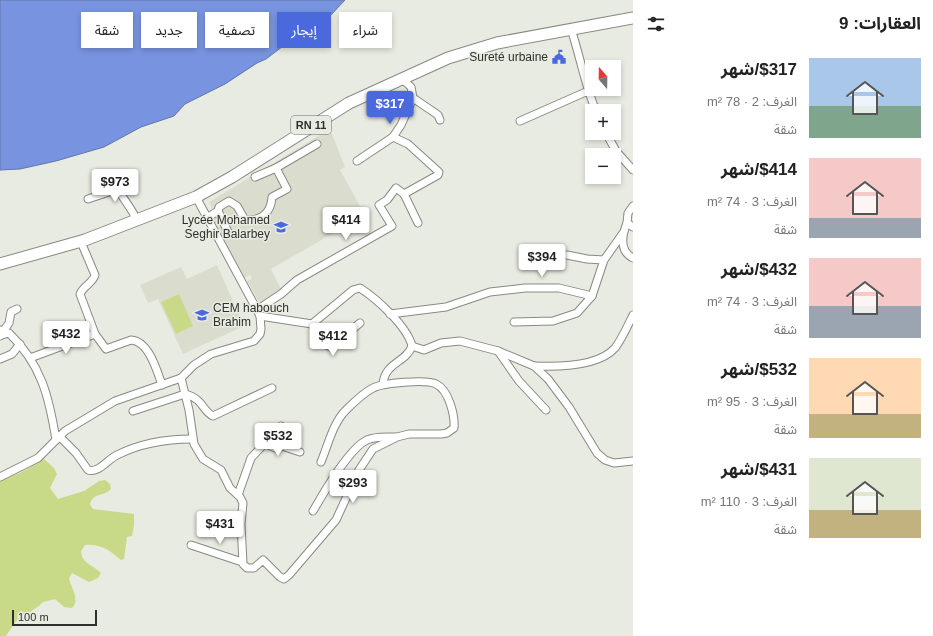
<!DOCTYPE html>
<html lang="ar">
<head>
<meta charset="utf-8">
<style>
	:root { --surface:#fff; --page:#f6f6f6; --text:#222; --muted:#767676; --accent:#4969dd }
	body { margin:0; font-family:Arial,"Noto Sans Arabic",sans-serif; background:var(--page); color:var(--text); direction:rtl; height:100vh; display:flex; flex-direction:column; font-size:15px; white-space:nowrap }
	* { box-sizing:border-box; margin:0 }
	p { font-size:13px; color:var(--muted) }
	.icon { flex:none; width:22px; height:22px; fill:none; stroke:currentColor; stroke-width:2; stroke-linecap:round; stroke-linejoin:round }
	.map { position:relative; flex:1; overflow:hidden; direction:ltr }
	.panel { display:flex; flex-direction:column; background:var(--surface); width:300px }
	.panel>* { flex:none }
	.banner { position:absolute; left:12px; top:12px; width:380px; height:36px; direction:rtl; display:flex; gap:8px }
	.needle { width:26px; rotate:340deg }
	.buttons { position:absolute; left:585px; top:60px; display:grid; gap:8px }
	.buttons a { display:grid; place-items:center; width:36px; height:36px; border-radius:0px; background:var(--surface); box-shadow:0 2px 6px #0003; font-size:20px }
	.scale { position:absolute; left:12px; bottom:10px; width:85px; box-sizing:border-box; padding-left:4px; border:2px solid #2f302d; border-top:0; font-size:11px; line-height:14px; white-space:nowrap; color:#2f302d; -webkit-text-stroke:3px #e8ebe1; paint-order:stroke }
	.price { position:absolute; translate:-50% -34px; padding:0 9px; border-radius:4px; background:#fff; color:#222; font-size:13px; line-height:26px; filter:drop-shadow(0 1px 2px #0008) }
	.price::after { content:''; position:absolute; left:50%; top:24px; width:12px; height:9px; margin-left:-6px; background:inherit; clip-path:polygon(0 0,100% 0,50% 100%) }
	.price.on { background:var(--accent); color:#fff }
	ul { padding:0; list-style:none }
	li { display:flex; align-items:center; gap:12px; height:100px; padding:0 12px }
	li span { display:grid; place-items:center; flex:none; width:112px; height:80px; border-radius:0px; color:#555 }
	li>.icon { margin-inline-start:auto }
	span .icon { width:48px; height:48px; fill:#fffc; stroke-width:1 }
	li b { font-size:17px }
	h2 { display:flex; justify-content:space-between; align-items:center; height:48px; padding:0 12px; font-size:17px }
	.chip { padding:0 14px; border-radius:0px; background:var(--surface); box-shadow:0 2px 6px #0003; font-size:14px; line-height:36px }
	.chip.on { background:var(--accent); color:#fff }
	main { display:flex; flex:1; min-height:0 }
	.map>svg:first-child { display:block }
</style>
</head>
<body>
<main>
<section class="panel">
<h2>العقارات: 9<svg class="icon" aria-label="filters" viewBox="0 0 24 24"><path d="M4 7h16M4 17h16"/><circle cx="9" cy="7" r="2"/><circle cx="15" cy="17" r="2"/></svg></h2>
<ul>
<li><span style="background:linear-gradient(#a9c7e8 60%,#7fa58c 0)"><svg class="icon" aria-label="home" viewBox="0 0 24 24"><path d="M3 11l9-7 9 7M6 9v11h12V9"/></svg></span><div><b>$317/شهر</b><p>الغرف: 2 · 78 m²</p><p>شقة</p></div></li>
<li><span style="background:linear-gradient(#f6c9c9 75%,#9aa5b1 0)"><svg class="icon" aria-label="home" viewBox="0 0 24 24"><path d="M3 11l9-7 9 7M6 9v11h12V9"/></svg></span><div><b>$414/شهر</b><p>الغرف: 3 · 74 m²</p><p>شقة</p></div></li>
<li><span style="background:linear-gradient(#f6c9c9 60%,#9aa5b1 0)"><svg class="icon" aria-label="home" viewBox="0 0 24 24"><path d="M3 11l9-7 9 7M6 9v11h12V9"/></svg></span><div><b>$432/شهر</b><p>الغرف: 3 · 74 m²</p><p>شقة</p></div></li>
<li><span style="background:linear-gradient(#ffd9b3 70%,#c2b280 0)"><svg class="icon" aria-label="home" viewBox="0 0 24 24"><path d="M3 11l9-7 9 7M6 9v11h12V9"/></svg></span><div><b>$532/شهر</b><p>الغرف: 3 · 95 m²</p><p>شقة</p></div></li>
<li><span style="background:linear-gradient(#dfe7d0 65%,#c2b280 0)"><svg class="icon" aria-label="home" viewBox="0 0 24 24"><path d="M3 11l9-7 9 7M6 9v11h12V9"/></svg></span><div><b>$431/شهر</b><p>الغرف: 3 · 110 m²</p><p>شقة</p></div></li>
</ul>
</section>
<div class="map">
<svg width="633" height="636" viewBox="0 0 633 636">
	<rect width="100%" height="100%" fill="#e8ebe1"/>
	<g fill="#daddce">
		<path d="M 330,129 L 345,167 L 340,170 L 365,215 L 271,269 L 281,289 L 261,305 L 247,281 L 252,279 L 250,275 L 244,278 L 209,212 L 213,211 L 209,202 Z"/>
		<path d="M 217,265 L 244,326 L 183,354 L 158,299 L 148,303 L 140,285 L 181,267 L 187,279 Z"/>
	</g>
	<g fill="#c8da87">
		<path d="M 179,294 L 193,326 L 176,334 L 161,302 Z"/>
		<path d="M 44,459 L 54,468 L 57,474 L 50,488 L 58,499 L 84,491 L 99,481 L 105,480 L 110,484 L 111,489 C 104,497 92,492 90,505 L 93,509 L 134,514 L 134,525 L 132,536 L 127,537 L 124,559 L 121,560 C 110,550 99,543 85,545 L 81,551 C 82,564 92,564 101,573 L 98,578 L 89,582 L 72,573 L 69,579 C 72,589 80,600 72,608 L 64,607 L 55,599 L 43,602 L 39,606 L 16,621 L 6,636 L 0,636 L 0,481 L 22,472 Z"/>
	</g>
	<path fill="#7893df" stroke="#6275aa" d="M 0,0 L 345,0 L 330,16 L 315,22 L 266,59 L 257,63 L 225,84 L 185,104 L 174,116 L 141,127 L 104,147 L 56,161 L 20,169 L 0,170 Z"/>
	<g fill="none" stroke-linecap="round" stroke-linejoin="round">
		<defs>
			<g id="minor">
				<path d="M 571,29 C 580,56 585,85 596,111"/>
				<path d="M 413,98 L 438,115 L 440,120"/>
				<path d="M 520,121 L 588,91"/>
				<path d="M 606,133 L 616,151 L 633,170"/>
				<path d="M 393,137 L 408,144 L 439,172 L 438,175 L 404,194"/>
				<path d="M 357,161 L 393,137 L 401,125 L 413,98 L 411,87 L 401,78"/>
				<path d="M 255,177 L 276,168"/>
				<path d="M 88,199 L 118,189 C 124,201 132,208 137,221"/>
				<path d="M 633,206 L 628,213 L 627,223 L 633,227"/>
				<path d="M 218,211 L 219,207 L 229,201 L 237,206 L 245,220 C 261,221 271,213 272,197 L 287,189 L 276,168 L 317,144"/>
				<path d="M 208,217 L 218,211 L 229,234"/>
				<path d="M 627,223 C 622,235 619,251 633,258"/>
				<path d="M 81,242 L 95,275 C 93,283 83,286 80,294 L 95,334 L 106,349 L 131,340 C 149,341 157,371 162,385"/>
				<path d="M 567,255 L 587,259 L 604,260"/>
				<path d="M 257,310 L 281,294 L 297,280 L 392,226 L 379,205 L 387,200 L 396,188 L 404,194 L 418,223"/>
				<path d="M 390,314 L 446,307 L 490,292 L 525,288 L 559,288 L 592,296"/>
				<path d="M 260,316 L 312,324 L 353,290 L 360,288 C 377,299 407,326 412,346 C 406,363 385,362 383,384"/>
				<path d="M 514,322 L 553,321 L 577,313 L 592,296 L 604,260 L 623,233"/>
				<path d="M 312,324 L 324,344 L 331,347 L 360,323"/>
				<path d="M 0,330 L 2,335 L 9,333 C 41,364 49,396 56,440"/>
				<path d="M 0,336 L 9,323 L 11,312 L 17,309"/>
				<path d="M 412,346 L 424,350 L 441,343 L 460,341 L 498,351 L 534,366 L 548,379 L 569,407 L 597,453 L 605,460 L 614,463 L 633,461"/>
				<path d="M 498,351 L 519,381 L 546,410"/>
				<path d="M 30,358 L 95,334"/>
				<path d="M 0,359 L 12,354 L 20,344"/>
				<path d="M 534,366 C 558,367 598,367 615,348 C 622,339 628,325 633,315"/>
				<path d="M 181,378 L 189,410 L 194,444 L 203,459 L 221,470 L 230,488 L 240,497 L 243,503 L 241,524 L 243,564 L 247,568 L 254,568 L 263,560 L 280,577 L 284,579 L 289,575 L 336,520 L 359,470 L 373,449 L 397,437 L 409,434 L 441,434 L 447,433 L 454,428 C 455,416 449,390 436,384 C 426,379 383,383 373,388 C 363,393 354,402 346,410 C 333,423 328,445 321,462"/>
				<path d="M 133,411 L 185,394 C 204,399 202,411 213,416 L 272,388"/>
				<path d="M 59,436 L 76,453 L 88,470 C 99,473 107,460 117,455 C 141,443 165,439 192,439"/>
				<path d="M 264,443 L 275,448 L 282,446 L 300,452"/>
				<path d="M 0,477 L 38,458 L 65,431 L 115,401 L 181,378 L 194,365 L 211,354 L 254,341 L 260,334 L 261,329 L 260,316 L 257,310 L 196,197"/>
				<path d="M 238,495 L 251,458 L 281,426"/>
				<path d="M 313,511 C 323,494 349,448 367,440 C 375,436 386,437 395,437"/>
				<path d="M 191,545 L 242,562"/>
			</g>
			<path id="primary" d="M 0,264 L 85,240 L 196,197 L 232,177 L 349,103 L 448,58 L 497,43 L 633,18"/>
		</defs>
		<use href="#minor" stroke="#888a82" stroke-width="9"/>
		<use href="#primary" stroke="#888a82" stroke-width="13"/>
		<use href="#minor" stroke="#fff" stroke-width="7"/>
		<use href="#primary" stroke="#fff" stroke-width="11"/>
	</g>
	<defs>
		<symbol id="civic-bare" viewBox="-9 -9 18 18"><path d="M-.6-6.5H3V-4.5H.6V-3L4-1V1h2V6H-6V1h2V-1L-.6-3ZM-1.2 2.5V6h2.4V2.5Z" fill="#4969dd" stroke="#e8ebe1" stroke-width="2.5" paint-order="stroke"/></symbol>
		<symbol id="school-bare" viewBox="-9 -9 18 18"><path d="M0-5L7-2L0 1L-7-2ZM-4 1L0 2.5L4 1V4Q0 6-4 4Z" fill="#4969dd" stroke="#e8ebe1" stroke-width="2.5" paint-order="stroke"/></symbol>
	</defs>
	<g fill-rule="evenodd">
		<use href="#civic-bare" x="549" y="47" width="20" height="20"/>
		<use href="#school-bare" x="271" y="217" width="20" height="20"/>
		<use href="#school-bare" x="192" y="305" width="20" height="20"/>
	</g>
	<g text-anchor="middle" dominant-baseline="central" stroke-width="3" stroke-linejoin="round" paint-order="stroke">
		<rect fill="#e8ebe1" stroke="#666863" stroke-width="1" x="291" y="116" width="40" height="18" rx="3"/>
		<g font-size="11" font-weight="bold" fill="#2f302d">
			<text x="311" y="125">RN 11</text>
		</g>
		<g font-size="12" fill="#2f302d" stroke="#e8ebe1" text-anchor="end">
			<text x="548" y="57">Sureté urbaine</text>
			<text x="270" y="220">Lycée Mohamed<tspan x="270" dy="14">Seghir Balarbey</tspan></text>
			<text x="213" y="308" text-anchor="start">CEM habouch<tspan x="213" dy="14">Brahim</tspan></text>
		</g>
	</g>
</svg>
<div class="buttons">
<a><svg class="needle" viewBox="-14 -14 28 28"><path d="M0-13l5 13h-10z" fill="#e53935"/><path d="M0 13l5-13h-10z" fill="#767676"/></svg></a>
<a>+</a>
<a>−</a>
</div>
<div class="scale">100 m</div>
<b class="price on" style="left:390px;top:125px">$317</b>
<b class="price" style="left:115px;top:203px">$973</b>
<b class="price" style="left:346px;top:241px">$414</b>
<b class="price" style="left:542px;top:278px">$394</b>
<b class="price" style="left:66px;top:355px">$432</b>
<b class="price" style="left:333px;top:357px">$412</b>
<b class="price" style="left:278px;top:457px">$532</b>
<b class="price" style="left:353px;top:504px">$293</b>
<b class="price" style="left:220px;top:545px">$431</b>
<div class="banner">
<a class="chip">شراء</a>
<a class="chip on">إيجار</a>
<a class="chip">تصفية</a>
<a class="chip">جديد</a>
<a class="chip">شقة</a>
</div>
</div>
</main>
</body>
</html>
